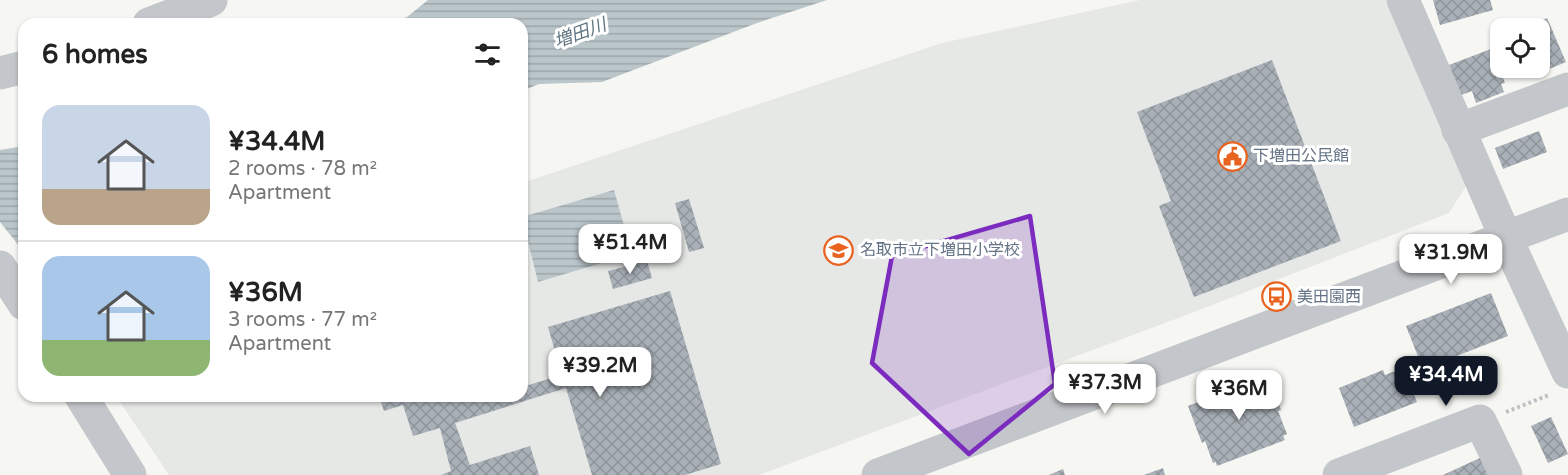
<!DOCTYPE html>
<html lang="en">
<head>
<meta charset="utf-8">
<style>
	:root { --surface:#fff; --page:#f2f2f2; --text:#222; --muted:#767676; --line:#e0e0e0; --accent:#111827 }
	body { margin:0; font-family:"Varela Round","Noto Sans JP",sans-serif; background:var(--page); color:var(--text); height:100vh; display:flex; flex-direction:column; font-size:22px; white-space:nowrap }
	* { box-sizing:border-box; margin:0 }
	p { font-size:20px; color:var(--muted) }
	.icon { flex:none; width:33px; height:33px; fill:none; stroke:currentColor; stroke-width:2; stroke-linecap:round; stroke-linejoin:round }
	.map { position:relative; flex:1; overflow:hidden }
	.sheet { position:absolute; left:18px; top:18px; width:510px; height:384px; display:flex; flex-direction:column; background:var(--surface); border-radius:18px; box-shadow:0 2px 4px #0004 }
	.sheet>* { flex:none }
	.fabs { position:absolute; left:1490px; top:18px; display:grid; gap:12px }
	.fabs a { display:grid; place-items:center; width:60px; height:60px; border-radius:12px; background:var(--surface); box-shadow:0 2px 4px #0004; font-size:30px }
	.price { position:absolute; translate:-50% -51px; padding:0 14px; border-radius:12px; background:#fff; color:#222; font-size:20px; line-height:39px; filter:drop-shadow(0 2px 3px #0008) }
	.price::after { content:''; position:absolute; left:50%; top:36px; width:18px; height:14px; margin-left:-9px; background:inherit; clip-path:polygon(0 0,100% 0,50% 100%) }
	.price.current { background:var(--accent); color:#fff }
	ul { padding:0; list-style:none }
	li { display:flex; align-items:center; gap:18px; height:150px; padding:0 24px }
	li+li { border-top:2px solid var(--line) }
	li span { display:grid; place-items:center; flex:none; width:168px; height:120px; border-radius:18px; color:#555 }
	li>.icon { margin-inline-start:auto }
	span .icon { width:72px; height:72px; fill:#fffc; stroke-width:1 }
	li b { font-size:26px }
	h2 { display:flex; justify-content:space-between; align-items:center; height:72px; padding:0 24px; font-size:26px }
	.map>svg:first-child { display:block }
</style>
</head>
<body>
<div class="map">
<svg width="1568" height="475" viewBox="0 0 1568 475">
	<defs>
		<pattern id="water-rules" width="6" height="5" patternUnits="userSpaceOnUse" patternTransform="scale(1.5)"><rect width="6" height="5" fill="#bbc6cb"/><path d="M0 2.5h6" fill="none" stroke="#9ca5aa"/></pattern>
		<pattern id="building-cross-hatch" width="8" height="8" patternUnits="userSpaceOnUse" patternTransform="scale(1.5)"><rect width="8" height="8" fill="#a9b0b7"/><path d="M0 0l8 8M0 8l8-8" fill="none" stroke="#8d949a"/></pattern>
	</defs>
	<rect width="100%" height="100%" fill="#f6f6f2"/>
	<path fill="#e6e8e6" d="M 1140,0 L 1390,0 L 1466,186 L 1449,213 L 1181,317 L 759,475 L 169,475 L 116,396 L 522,396 L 522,183 L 942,43 Z"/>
	<g fill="url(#water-rules)">
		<path d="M 428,0 L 827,0 L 757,23 L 602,82 L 539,84 L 522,91 L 522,24 L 387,24 L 407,17 Z"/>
		<path d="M 24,146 L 24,292 L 0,302 L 0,150 Z"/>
		<path d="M 614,190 L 632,254 L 538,282 L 522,217 Z"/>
	</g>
	<path fill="#f6f6f2" d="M 0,222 L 24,252 L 24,296 L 0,305 Z"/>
	<g fill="url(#building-cross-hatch)">
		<path d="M 1433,0 L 1490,0 L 1493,10 L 1440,25 Z"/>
		<path d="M 1547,18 L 1566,62 L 1535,75 L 1532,68 L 1539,68 L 1539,28 L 1524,28 Z"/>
		<path d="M 1491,49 L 1505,83 L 1501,84 L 1504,92 L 1476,103 L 1472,91 L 1461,95 L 1449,65 Z"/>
		<path d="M 1272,60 L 1341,241 L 1194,297 L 1159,206 L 1171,201 L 1137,112 Z"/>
		<path d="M 1539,131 L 1547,152 L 1503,169 L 1495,148 Z"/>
		<path d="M 689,199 L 704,248 L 689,252 L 675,203 Z"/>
		<path d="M 647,261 L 652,278 L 613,289 L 608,271 Z"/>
		<path d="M 670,291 L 721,464 L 685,475 L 592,475 L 566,388 L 455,423 L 470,465 L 530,446 L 539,475 L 441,475 L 451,471 L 440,428 L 413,436 L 403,405 L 384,411 L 379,396 L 522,396 L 522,387 L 562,375 L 548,327 Z"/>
		<path d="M 1491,293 L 1508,336 L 1423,369 L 1406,326 Z"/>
		<path d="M 1403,368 L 1417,402 L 1354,427 L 1339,388 L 1383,370 L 1385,375 Z"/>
		<path d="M 1268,375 L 1281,410 L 1278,411 L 1287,434 L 1283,436 L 1285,440 L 1217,466 L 1216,462 L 1213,463 L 1205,441 L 1202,443 L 1188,406 Z"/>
		<path d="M 1551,417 L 1568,454 L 1548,463 L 1531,426 Z"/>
		<path d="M 1482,457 L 1491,475 L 1443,475 Z"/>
		<path d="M 1163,468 L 1165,475 L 1144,475 Z"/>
		<path d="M 1063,469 L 1065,475 L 1049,475 Z"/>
	</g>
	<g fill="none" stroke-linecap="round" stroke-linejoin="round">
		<path stroke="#bfc0c3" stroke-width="4" stroke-dasharray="3 3" stroke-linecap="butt" d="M 1506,412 L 1549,395"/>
		<g stroke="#c3c6ca" stroke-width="33">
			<path d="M 1403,0 L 1506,238 L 1568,372"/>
			<path d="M 149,24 L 211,0"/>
			<path d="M 0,73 L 24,67"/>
			<path d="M 1458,130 L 1568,89"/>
			<path d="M 0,267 L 24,304"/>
			<path d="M 81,396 L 130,475"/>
			<path d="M 878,475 L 1568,214"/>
			<path d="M 1339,475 L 1480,421 L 1506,475"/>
		</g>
	</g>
	<path fill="#7b2cbf" fill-opacity="0.2" stroke="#7b2cbf" stroke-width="4.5" stroke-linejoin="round" d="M 1030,216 L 1055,384 L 969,454 L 872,363 L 892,256 Z"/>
	<defs>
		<symbol id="civic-ring" viewBox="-11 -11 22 22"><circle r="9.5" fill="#fff" stroke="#e86320" stroke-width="1.5"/><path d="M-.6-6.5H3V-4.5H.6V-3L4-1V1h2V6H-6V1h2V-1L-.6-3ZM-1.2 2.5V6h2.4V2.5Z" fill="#e86320"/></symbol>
		<symbol id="school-ring" viewBox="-11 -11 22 22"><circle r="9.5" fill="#fff" stroke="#e86320" stroke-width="1.5"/><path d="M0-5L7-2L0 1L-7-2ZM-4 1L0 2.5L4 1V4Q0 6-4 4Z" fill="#e86320"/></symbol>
		<symbol id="bus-ring" viewBox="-11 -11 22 22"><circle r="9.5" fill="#fff" stroke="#e86320" stroke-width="1.5"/><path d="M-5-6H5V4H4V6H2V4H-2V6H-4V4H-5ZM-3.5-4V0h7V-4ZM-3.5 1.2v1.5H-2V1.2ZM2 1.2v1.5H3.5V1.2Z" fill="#e86320"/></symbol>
	</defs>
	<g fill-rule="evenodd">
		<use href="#civic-ring" x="1216" y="140" width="33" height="33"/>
		<use href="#school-ring" x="822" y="234" width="33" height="33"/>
		<use href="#bus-ring" x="1260" y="280" width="33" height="33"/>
	</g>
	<g text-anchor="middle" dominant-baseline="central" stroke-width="6" stroke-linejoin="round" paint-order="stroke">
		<g font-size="16" fill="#647385" stroke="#fff" text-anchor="start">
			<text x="1253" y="156">下増田公民館</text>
			<text x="860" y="250">名取市立下増田小学校</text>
			<text x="1297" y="297">美田園西</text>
		</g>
		<g font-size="18" font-style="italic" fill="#5f7581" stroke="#fff">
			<text transform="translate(580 33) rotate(-20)">増田川</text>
		</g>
	</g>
</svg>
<div class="fabs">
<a><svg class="icon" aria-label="locate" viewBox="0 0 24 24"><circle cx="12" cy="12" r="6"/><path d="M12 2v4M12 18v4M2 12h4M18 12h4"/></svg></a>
</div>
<b class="price" style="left:630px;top:275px">¥51.4M</b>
<b class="price" style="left:1451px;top:285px">¥31.9M</b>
<b class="price" style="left:600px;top:398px">¥39.2M</b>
<b class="price current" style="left:1446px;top:407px">¥34.4M</b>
<b class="price" style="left:1105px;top:415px">¥37.3M</b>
<b class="price" style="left:1239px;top:421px">¥36M</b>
<section class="sheet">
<h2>6 homes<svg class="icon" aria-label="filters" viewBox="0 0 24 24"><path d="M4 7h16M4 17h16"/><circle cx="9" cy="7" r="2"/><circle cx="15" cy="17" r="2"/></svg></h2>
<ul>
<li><span style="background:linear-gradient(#c9d6e8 70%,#b9a48a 0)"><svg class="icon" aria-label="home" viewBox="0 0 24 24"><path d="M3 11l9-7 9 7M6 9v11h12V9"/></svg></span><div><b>¥34.4M</b><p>2 rooms · 78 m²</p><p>Apartment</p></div></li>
<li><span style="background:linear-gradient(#a9c7e8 70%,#8fb573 0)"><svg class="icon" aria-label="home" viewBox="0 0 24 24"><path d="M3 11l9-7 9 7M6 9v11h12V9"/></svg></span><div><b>¥36M</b><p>3 rooms · 77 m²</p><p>Apartment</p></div></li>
</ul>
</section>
</div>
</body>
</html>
